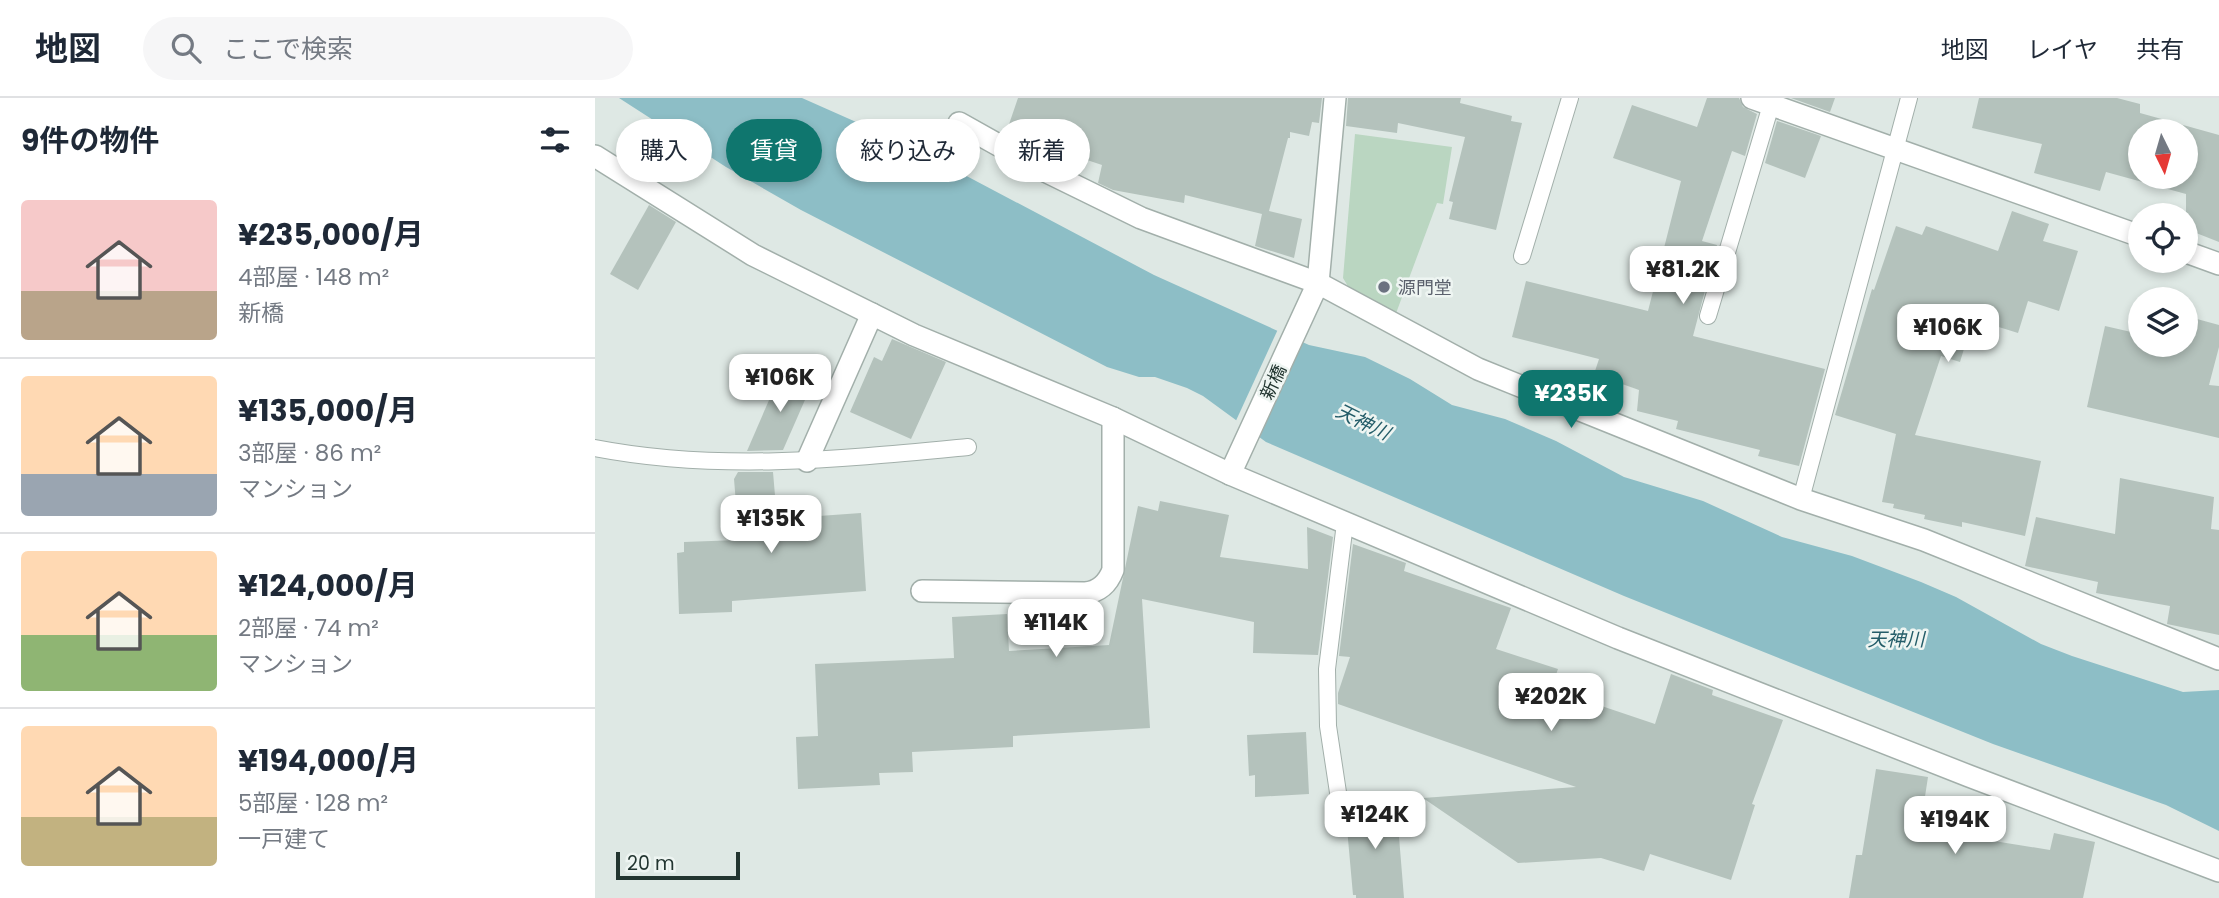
<!DOCTYPE html>
<html lang="ja">
<head>
<meta charset="utf-8">
<style>
	:root { --surface:#fff; --page:#f6f6f7; --text:#1f2937; --muted:#747a83; --line:#e0e1e3; --accent:#0f766e }
	body { margin:0; font-family:Poppins,"Noto Sans JP",sans-serif; background:var(--page); color:var(--text); height:100vh; display:flex; flex-direction:column; font-size:26px; white-space:nowrap }
	* { box-sizing:border-box; margin:0 }
	p { font-size:23px; color:var(--muted) }
	.icon { flex:none; width:38px; height:38px; fill:none; stroke:currentColor; stroke-width:2; stroke-linecap:round; stroke-linejoin:round }
	.map { position:relative; flex:1; overflow:hidden }
	.drawer { display:flex; flex-direction:column; background:var(--surface); width:595px }
	.drawer>* { flex:none }
	.guide { position:absolute; left:21px; top:21px; width:665px; height:63px; display:flex; gap:14px }
	.needle { width:46px; rotate:175deg }
	.fabs { position:absolute; left:1533px; top:21px; display:grid; gap:14px }
	.fabs a { display:grid; place-items:center; width:70px; height:70px; border-radius:50%; background:var(--surface); box-shadow:0 4px 10px #0003; font-size:35px }
	.scale { position:absolute; left:21px; bottom:18px; width:124px; box-sizing:border-box; padding-left:7px; border:4px solid #223530; border-top:0; font-size:19px; line-height:24px; white-space:nowrap; color:#223530; -webkit-text-stroke:5px #eef5f2; paint-order:stroke }
	.price { position:absolute; translate:-50% -60px; padding:0 16px; border-radius:14px; background:#fff; color:#222; font-size:23px; line-height:46px; filter:drop-shadow(0 2px 4px #0008) }
	.price::after { content:''; position:absolute; left:50%; top:42px; width:21px; height:16px; margin-left:-10px; background:inherit; clip-path:polygon(0 0,100% 0,50% 100%) }
	.price.selected { background:var(--accent); color:#fff }
	ul { padding:0; list-style:none }
	li { display:flex; align-items:center; gap:21px; height:175px; padding:0 21px }
	li+li { border-top:2px solid var(--line) }
	li span { display:grid; place-items:center; flex:none; width:196px; height:140px; border-radius:7px; color:#555 }
	li>.icon { margin-inline-start:auto }
	span .icon { width:84px; height:84px; fill:#fffc; stroke-width:1 }
	li b { font-size:30px }
	h2 { display:flex; justify-content:space-between; align-items:center; height:84px; padding:0 21px; font-size:30px }
	.pill { padding:0 24px; border-radius:32px; background:var(--surface); box-shadow:0 4px 10px #0003; font-size:24px; line-height:63px }
	.pill.selected { background:var(--accent); color:#fff }
	header { display:flex; align-items:center; gap:42px; box-sizing:border-box; height:98px; padding:0 35px; background:var(--surface); border-bottom:2px solid var(--line) }
	header strong { font-size:33px }
	nav { display:flex; gap:38px; margin-inline-start:auto; font-size:24px }
	.search { width:490px; height:63px; background:var(--page); display:flex; align-items:center; gap:18px; box-sizing:border-box; padding:0 24px; border-radius:38px; color:var(--muted); font-size:26px }
	main { display:flex; flex:1; min-height:0 }
	.map>svg:first-child { display:block }
</style>
</head>
<body>
<header>
<strong>地図</strong>
<div class="search"><svg class="icon" aria-label="search" viewBox="0 0 24 24"><circle cx="10" cy="10" r="6"/><path d="M15 15l6 6"/></svg>ここで検索</div>
<nav><a>地図</a><a>レイヤ</a><a>共有</a></nav>
</header>
<main>
<section class="drawer">
<h2>9件の物件<svg class="icon" aria-label="filters" viewBox="0 0 24 24"><path d="M4 7h16M4 17h16"/><circle cx="9" cy="7" r="2"/><circle cx="15" cy="17" r="2"/></svg></h2>
<ul>
<li><span style="background:linear-gradient(#f6c9c9 65%,#b9a48a 0)"><svg class="icon" aria-label="home" viewBox="0 0 24 24"><path d="M3 11l9-7 9 7M6 9v11h12V9"/></svg></span><div><b>¥235,000/月</b><p>4部屋 · 148 m²</p><p>新橋</p></div></li>
<li><span style="background:linear-gradient(#ffd9b3 70%,#9aa5b1 0)"><svg class="icon" aria-label="home" viewBox="0 0 24 24"><path d="M3 11l9-7 9 7M6 9v11h12V9"/></svg></span><div><b>¥135,000/月</b><p>3部屋 · 86 m²</p><p>マンション</p></div></li>
<li><span style="background:linear-gradient(#ffd9b3 60%,#8fb573 0)"><svg class="icon" aria-label="home" viewBox="0 0 24 24"><path d="M3 11l9-7 9 7M6 9v11h12V9"/></svg></span><div><b>¥124,000/月</b><p>2部屋 · 74 m²</p><p>マンション</p></div></li>
<li><span style="background:linear-gradient(#ffd9b3 65%,#c2b280 0)"><svg class="icon" aria-label="home" viewBox="0 0 24 24"><path d="M3 11l9-7 9 7M6 9v11h12V9"/></svg></span><div><b>¥194,000/月</b><p>5部屋 · 128 m²</p><p>一戸建て</p></div></li>
</ul>
</section>
<div class="map">
<svg width="1624" height="800" viewBox="0 0 1624 800">
	<rect width="100%" height="100%" fill="#dee8e4"/>
	<path fill="#bad6c1" d="M 760,36 L 857,49 L 848,106 L 842,105 L 800,218 L 757,195 L 748,180 Z"/>
	<path fill="#8dbec6" d="M 24,0 L 207,0 L 313,47 L 559,177 L 714,247 L 770,259 L 815,281 L 857,307 L 910,321 L 961,343 L 1029,379 L 1108,403 L 1187,439 L 1257,458 L 1326,484 L 1361,499 L 1446,546 L 1477,558 L 1588,594 L 1624,592 L 1624,733 L 1571,707 L 1398,646 L 1029,498 L 671,344 L 608,298 L 592,290 L 560,279 L 544,279 L 512,269 L 206,112 L 131,69 Z"/>
	<path fill="#dee8e4" d="M 684,229 L 708,240 L 663,343 L 639,327 Z"/>
	<g fill="#b4c2bc" fill-rule="evenodd">
		<path d="M 423,0 L 727,0 L 724,25 L 717,24 L 714,38 L 695,34 L 695,40 L 693,40 L 674,113 L 707,121 L 699,160 L 660,148 L 667,116 L 590,97 L 589,105 L 518,92 L 503,85 L 507,67 L 411,35 Z"/>
		<path d="M 753,0 L 866,0 L 865,5 L 917,18 L 916,23 L 927,25 L 901,132 L 854,121 L 858,104 L 854,103 L 870,39 L 803,25 L 802,35 L 751,28 Z"/>
		<path d="M 1112,0 L 1144,0 L 1148,9 L 1162,16 L 1150,58 L 1137,53 L 1107,143 L 1122,147 L 1098,238 L 1230,271 L 1204,368 L 1163,358 L 1165,352 L 1081,331 L 1083,323 L 1042,313 L 1044,292 L 999,276 L 1004,261 L 917,239 L 931,183 L 1053,213 L 1086,83 L 1018,60 L 1037,7 L 1102,29 Z"/>
		<path d="M 1196,0 L 1240,0 L 1235,14 Z"/>
		<path d="M 1384,0 L 1522,0 L 1545,6 L 1545,15 L 1624,37 L 1624,144 L 1591,131 L 1591,96 L 1511,74 L 1505,93 L 1439,75 L 1447,46 L 1377,30 ZM 1545,33 L 1591,33 L 1591,79 L 1545,79 Z"/>
		<path d="M 1182,23 L 1226,38 L 1210,80 L 1170,65 Z"/>
		<path d="M 54,107 L 81,124 L 43,192 L 15,176 Z"/>
		<path d="M 1417,113 L 1454,126 L 1448,143 L 1483,153 L 1464,213 L 1433,203 L 1423,235 L 1378,221 L 1365,264 L 1346,258 L 1320,337 L 1446,363 L 1430,438 L 1367,424 L 1367,429 L 1329,421 L 1330,417 L 1298,410 L 1299,406 L 1287,404 L 1301,336 L 1240,317 L 1277,191 L 1279,192 L 1301,128 L 1327,137 L 1331,128 L 1403,153 Z"/>
		<path d="M 1591,218 L 1624,227 L 1624,249 L 1614,287 L 1624,288 L 1624,340 L 1492,309 L 1510,228 L 1545,236 L 1545,247 L 1591,247 Z"/>
		<path d="M 297,241 L 351,264 L 316,341 L 255,314 L 279,259 L 287,263 Z"/>
		<path d="M 187,272 L 217,286 L 188,352 L 152,353 Z"/>
		<path d="M 143,374 L 178,374 L 182,421 L 266,415 L 271,493 L 137,503 L 137,514 L 84,516 L 82,455 L 89,454 L 89,444 L 144,442 L 139,381 Z"/>
		<path d="M 1525,380 L 1619,399 L 1616,431 L 1624,432 L 1624,537 L 1572,526 L 1575,508 L 1501,495 L 1503,484 L 1430,468 L 1441,419 L 1520,436 Z"/>
		<path d="M 565,403 L 634,417 L 625,459 L 713,471 L 712,429 L 738,439 L 723,557 L 658,555 L 659,524 L 547,501 L 555,630 L 418,638 L 418,649 L 317,654 L 318,674 L 284,675 L 285,687 L 203,691 L 201,639 L 223,638 L 220,566 L 359,560 L 357,519 L 412,516 L 414,553 L 514,547 L 543,408 L 563,413 Z"/>
		<path d="M 758,446 L 811,465 L 809,473 L 916,510 L 901,551 L 963,571 L 956,591 L 1060,626 L 1076,576 L 1118,592 L 1117,597 L 1188,622 L 1157,706 L 1160,707 L 1136,782 L 1055,756 L 1049,773 L 1006,760 L 923,765 L 828,700 L 981,689 L 743,606 L 743,595 L 755,559 L 744,558 Z"/>
		<path d="M 711,634 L 714,696 L 660,699 L 660,677 L 654,678 L 652,637 Z"/>
		<path d="M 1281,671 L 1333,679 L 1325,731 L 1455,752 L 1459,735 L 1500,744 L 1488,800 L 1254,800 L 1261,757 L 1267,757 Z"/>
		<path d="M 801,702 L 809,800 L 761,800 L 761,797 L 758,797 L 752,730 L 757,724 L 755,706 Z"/>
	</g>
	<g fill="none" stroke-linecap="round" stroke-linejoin="round">
		<defs>
			<g id="service">
				<path d="M 927,158 L 975,0"/>
				<path d="M 1113,218 L 1176,7"/>
				<path d="M 0,350 C 124,374 248,361 373,349"/>
				<path d="M 1206,401 L 1314,0"/>
				<path d="M 747,721 L 733,628 L 732,571 L 750,425"/>
			</g>
			<g id="minor">
				<path d="M 1157,0 L 1545,138"/>
				<path d="M 364,25 L 446,71 L 546,120 L 723,185 L 883,271 L 1206,401 L 1329,442 L 1624,561"/>
				<path d="M 0,58 L 158,157 L 319,237 L 518,320 L 635,376 L 1023,540 L 1374,678 L 1624,773"/>
				<path d="M 1591,154 L 1624,166"/>
				<path d="M 212,363 L 277,216"/>
				<path d="M 635,376 L 723,185 L 740,0"/>
				<path d="M 327,493 L 490,495 C 504,494 513,485 518,472 L 518,320"/>
			</g>
		</defs>
		<use href="#service" stroke="#a2afaa" stroke-width="18"/>
		<use href="#minor" stroke="#a2afaa" stroke-width="24"/>
		<use href="#service" stroke="#fff" stroke-width="16"/>
		<use href="#minor" stroke="#fff" stroke-width="21"/>
	</g>
	<circle fill="#6b7280" stroke="#eef5f2" stroke-width="2.5" cx="789" cy="189" r="7"/>
	<g text-anchor="middle" dominant-baseline="central" stroke-width="5" stroke-linejoin="round" paint-order="stroke">
		<g font-size="18" fill="#5b616d" stroke="#eef5f2" text-anchor="start">
			<text x="803" y="189">源門堂</text>
		</g>
		<g font-size="18" fill="#223530" stroke="#eef5f2">
			<text transform="translate(678 284) rotate(-65)">新橋</text>
		</g>
		<g font-size="19" font-style="italic" fill="#245d69" stroke="#eef5f2">
			<text transform="translate(768 324) rotate(26)">天神川</text>
			<text x="1301" y="541">天神川</text>
		</g>
	</g>
</svg>
<div class="fabs">
<a><svg class="needle" viewBox="-14 -14 28 28"><path d="M0-13l5 13h-10z" fill="#e53935"/><path d="M0 13l5-13h-10z" fill="#747a83"/></svg></a>
<a><svg class="icon" aria-label="locate" viewBox="0 0 24 24"><circle cx="12" cy="12" r="6"/><path d="M12 2v4M12 18v4M2 12h4M18 12h4"/></svg></a>
<a><svg class="icon" aria-label="layers" viewBox="0 0 24 24"><path d="M12 4l9 5-9 5-9-5zM3 14l9 5 9-5"/></svg></a>
</div>
<div class="scale">20 m</div>
<b class="price" style="left:1088px;top:208px">¥81.2K</b>
<b class="price" style="left:1353px;top:266px">¥106K</b>
<b class="price" style="left:185px;top:316px">¥106K</b>
<b class="price selected" style="left:976px;top:332px">¥235K</b>
<b class="price" style="left:176px;top:457px">¥135K</b>
<b class="price" style="left:461px;top:561px">¥114K</b>
<b class="price" style="left:956px;top:635px">¥202K</b>
<b class="price" style="left:780px;top:753px">¥124K</b>
<b class="price" style="left:1360px;top:758px">¥194K</b>
<div class="guide">
<a class="pill">購入</a>
<a class="pill selected">賃貸</a>
<a class="pill">絞り込み</a>
<a class="pill">新着</a>
</div>
</div>
</main>
</body>
</html>
